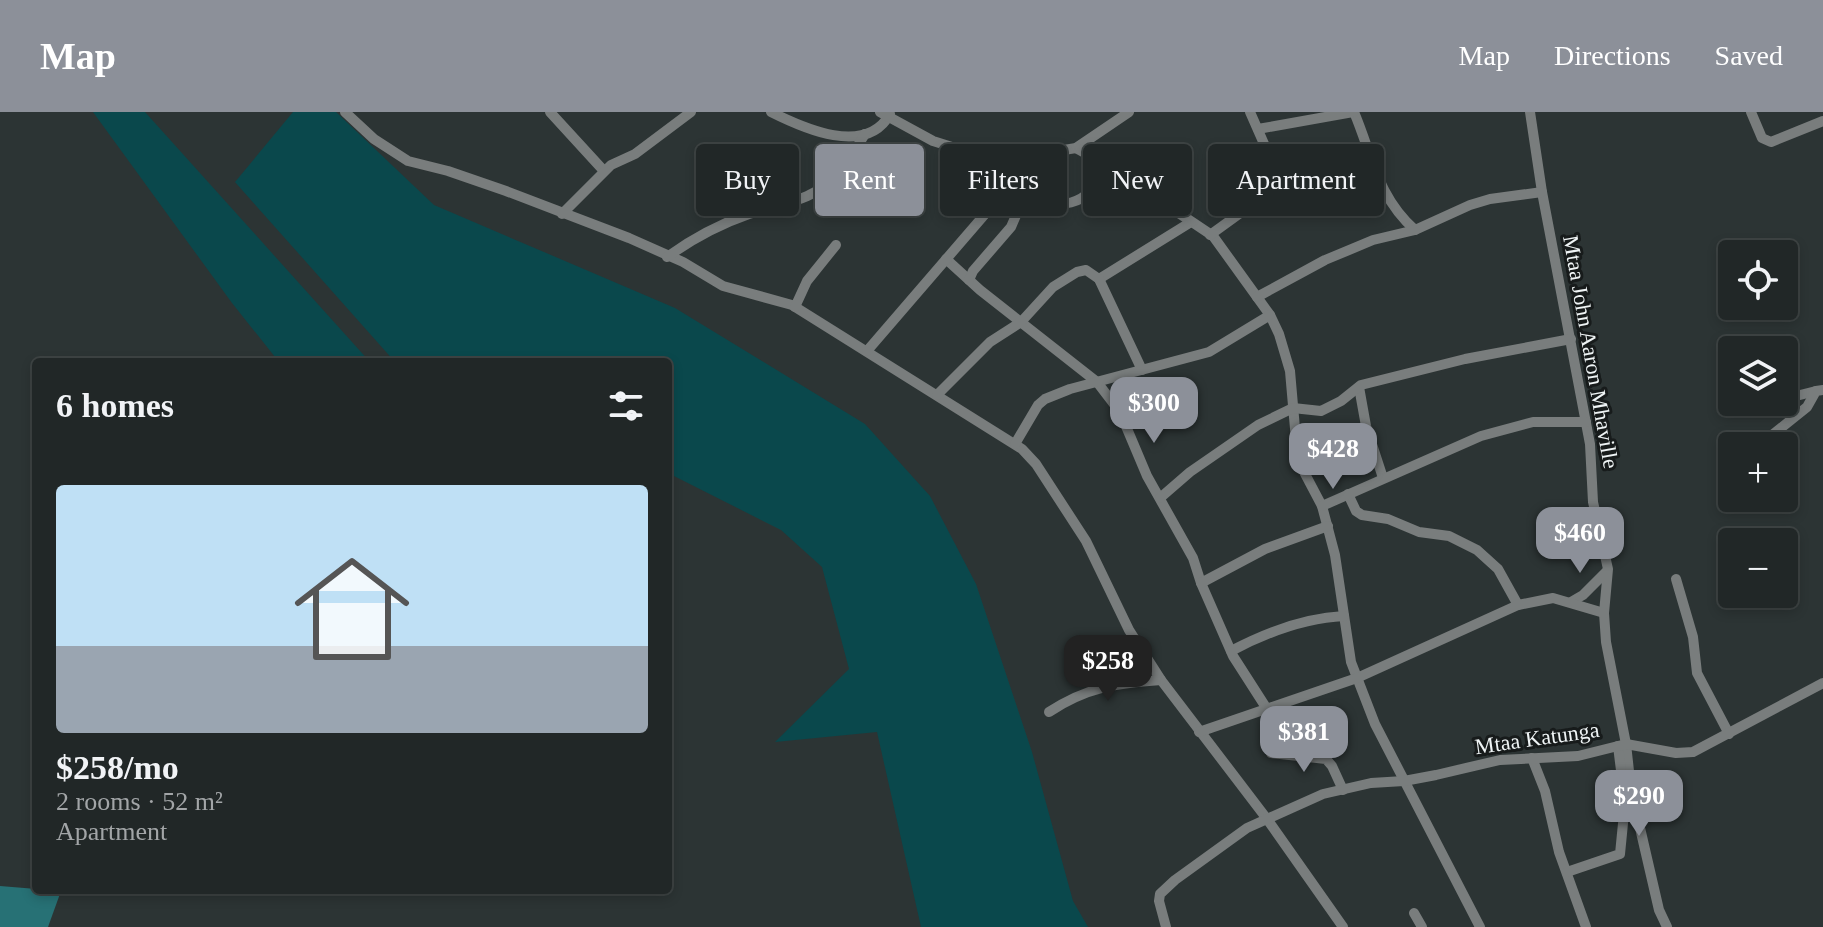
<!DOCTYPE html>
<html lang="en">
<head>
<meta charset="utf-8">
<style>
	:root { --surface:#212727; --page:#292f2f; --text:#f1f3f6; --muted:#a2a5a7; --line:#3e4444; --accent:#8c9099 }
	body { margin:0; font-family:"Times New Roman",serif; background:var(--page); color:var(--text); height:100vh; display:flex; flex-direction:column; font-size:30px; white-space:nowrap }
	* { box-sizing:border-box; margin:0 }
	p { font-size:26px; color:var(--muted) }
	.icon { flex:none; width:44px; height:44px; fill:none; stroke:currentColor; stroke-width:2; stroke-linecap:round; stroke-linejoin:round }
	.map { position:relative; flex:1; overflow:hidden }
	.details { position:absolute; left:32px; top:246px; width:640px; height:536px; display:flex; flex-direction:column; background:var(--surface); border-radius:8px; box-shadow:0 4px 12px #0003,0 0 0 2px var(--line) }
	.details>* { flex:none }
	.guide { position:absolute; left:696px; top:32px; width:760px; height:72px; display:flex; gap:16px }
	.controls { position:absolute; left:1718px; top:128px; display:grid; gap:16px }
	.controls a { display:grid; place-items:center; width:80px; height:80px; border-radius:8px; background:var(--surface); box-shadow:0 4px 12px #0003,0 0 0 2px var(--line); font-size:40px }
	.price { position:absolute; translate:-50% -68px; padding:0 18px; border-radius:16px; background:var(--accent); color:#fff; font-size:26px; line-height:52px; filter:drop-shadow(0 2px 4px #0008) }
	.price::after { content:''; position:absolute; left:50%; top:48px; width:24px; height:18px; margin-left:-12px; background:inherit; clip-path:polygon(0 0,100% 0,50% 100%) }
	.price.on { background:#222; color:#fff }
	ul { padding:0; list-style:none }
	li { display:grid; align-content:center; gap:16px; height:424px; padding:0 24px }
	li span { display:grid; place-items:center; height:248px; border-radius:8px; color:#555 }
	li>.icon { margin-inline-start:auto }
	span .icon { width:144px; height:144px; fill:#fffc; stroke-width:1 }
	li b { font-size:34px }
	h2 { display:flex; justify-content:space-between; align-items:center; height:96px; padding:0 24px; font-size:34px }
	.pill { padding:0 28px; border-radius:8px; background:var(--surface); box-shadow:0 4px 12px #0003,0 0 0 2px var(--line); font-size:28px; line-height:72px }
	.pill.on { background:var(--accent); color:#fff }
	header { display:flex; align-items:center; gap:48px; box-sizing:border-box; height:112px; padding:0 40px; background:var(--accent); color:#fff }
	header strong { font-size:38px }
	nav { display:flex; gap:44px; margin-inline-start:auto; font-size:28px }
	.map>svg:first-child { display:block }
</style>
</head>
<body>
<header>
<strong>Map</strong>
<nav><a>Map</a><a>Directions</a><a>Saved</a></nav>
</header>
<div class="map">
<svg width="1823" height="815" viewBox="0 0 1823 815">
	<rect width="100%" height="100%" fill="#2c3434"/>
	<g fill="#0a484c">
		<path d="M 93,0 L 145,0 L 370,250 L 279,250 L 232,191 Z"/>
		<path d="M 293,0 L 336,0 L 434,93 L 675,196 L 865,312 L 930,384 L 976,472 L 1032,640 L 1073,789 L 1088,815 L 921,815 L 877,620 L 775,630 L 849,557 L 822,455 L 781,418 L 668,361 L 668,250 L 395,250 L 235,70 Z"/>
	</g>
	<path fill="#277175" d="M 0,774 L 61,779 L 48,815 L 0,815 Z"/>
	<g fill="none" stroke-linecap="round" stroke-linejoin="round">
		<g stroke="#797d7d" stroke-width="10">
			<path d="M 345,0 L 374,27 L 408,49 L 448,59 L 506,79 L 629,126 L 683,150 L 723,174 L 792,193 L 1022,337 L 1036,352 L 1086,429 L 1129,518 L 1161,568 L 1267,707 L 1343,815"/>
			<path d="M 550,0 L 604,59"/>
			<path d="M 771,0 C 803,16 866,45 890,2"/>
			<path d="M 880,0 L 933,29 L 971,41 L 1015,46 L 1076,36 L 1129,0"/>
			<path d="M 1354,0 C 1373,45 1377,84 1415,118"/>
			<path d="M 1530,0 L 1542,80 L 1590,332 L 1593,390 L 1608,457 L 1604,501 L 1606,530 L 1626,632 L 1631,677 L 1659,798 L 1667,815"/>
			<path d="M 1751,0 L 1762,26 L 1771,30 L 1823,9"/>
			<path d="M 1258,17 L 1353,0"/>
			<path d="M 1076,36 L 1107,53 L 1213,124 L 1270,203 L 1279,222 L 1290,259 L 1296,328 L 1303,358 L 1322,394 L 1335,443 L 1351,550 L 1375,612 L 1480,815"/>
			<path d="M 1017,83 C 1063,96 1085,100 1107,53"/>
			<path d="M 562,102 L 611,53 L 635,42 L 691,0"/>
			<path d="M 1210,123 L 1279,73 L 1276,59 L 1250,0"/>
			<path d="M 667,145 C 692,127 720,112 749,102 C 781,91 812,90 837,63 C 848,52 856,36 865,22"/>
			<path d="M 946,147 L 980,178 L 1097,270 L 1120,300 L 1147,364 L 1193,446 L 1201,471 L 1233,544 L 1267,597"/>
			<path d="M 1099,167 L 1191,110"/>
			<path d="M 969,168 L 973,159 L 1011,115 L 1024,85"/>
			<path d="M 1257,185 L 1325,148 L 1373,128 L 1415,118 L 1470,93 L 1490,87 L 1542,80"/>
			<path d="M 795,195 L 807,169 L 836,133"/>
			<path d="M 867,239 L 992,94 L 1017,83 L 1023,69 L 1026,43"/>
			<path d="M 1359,275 L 1366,314 L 1383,366"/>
			<path d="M 937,283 L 990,230 L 1021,210 L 1053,175 L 1077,160 L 1086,158 L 1099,167 L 1142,258"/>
			<path d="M 1784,287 L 1816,279"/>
			<path d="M 1766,328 L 1807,295 L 1816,279 L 1823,278"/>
			<path d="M 1015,332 L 1038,293 L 1045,287 L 1070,277 L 1209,240 L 1270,203"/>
			<path d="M 1348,382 L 1356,399 L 1362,403 L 1388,407 L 1419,420 L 1449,424 L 1477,438 L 1498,457 L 1518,493"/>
			<path d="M 1160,386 L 1190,360 L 1258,313 L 1293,296 L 1321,299 L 1341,289 L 1361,273 L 1465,247 L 1571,227"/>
			<path d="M 1322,394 L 1481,324 L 1533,310 L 1586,310"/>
			<path d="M 1676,467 L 1693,525 L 1697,561 L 1729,622"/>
			<path d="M 1201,471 L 1265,437 L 1328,414"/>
			<path d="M 1571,490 L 1583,483 L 1607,459"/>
			<path d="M 1231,539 C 1265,521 1304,506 1344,504"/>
			<path d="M 1049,600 C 1087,575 1117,571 1161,568"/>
			<path d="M 1199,620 L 1357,566 L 1518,493 L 1553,486 L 1604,501"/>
			<path d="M 1271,641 L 1326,647 L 1332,654 L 1343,678"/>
			<path d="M 1532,646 L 1545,679 L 1559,740 L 1586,815"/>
			<path d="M 1567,760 L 1620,742 L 1625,691 L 1618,634"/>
			<path d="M 1414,801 L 1422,815"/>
			<path d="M 1166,815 L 1159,789 L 1160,782 L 1175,768 L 1247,716 L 1323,682 L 1371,671 L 1404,669 L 1436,663 L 1500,648 L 1578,644 L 1626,632 L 1676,641 L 1693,640 L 1823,571"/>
		</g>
	</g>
	<g text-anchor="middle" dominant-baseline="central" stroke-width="6" stroke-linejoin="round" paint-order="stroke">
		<g font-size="22" fill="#eff4f5" stroke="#171b1b">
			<text transform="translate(1591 240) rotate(80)">Mtaa John Aaron Mhaville</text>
			<text transform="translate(1537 626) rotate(-8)">Mtaa Katunga</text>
		</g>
	</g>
</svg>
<div class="controls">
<a><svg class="icon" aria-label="locate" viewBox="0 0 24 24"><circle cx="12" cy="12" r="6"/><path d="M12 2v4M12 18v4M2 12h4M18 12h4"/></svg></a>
<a><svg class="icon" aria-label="layers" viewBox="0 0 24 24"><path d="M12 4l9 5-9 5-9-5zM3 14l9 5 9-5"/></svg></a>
<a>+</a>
<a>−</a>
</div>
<b class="price" style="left:1154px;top:333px">$300</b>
<b class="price" style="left:1333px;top:379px">$428</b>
<b class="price" style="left:1580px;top:463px">$460</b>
<b class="price on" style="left:1108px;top:591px">$258</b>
<b class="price" style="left:1304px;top:662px">$381</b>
<b class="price" style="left:1639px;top:726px">$290</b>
<div class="guide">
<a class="pill">Buy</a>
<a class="pill on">Rent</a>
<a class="pill">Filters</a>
<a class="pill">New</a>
<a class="pill">Apartment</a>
</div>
<section class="details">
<h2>6 homes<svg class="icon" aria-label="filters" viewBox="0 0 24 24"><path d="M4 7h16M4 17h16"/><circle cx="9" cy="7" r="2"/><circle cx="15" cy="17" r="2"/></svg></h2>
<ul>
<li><span style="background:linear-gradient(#bfe0f5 65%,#9aa5b1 0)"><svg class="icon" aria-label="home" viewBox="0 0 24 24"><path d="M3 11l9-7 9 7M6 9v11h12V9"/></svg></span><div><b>$258/mo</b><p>2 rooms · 52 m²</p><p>Apartment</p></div></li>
</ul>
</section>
</div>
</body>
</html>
